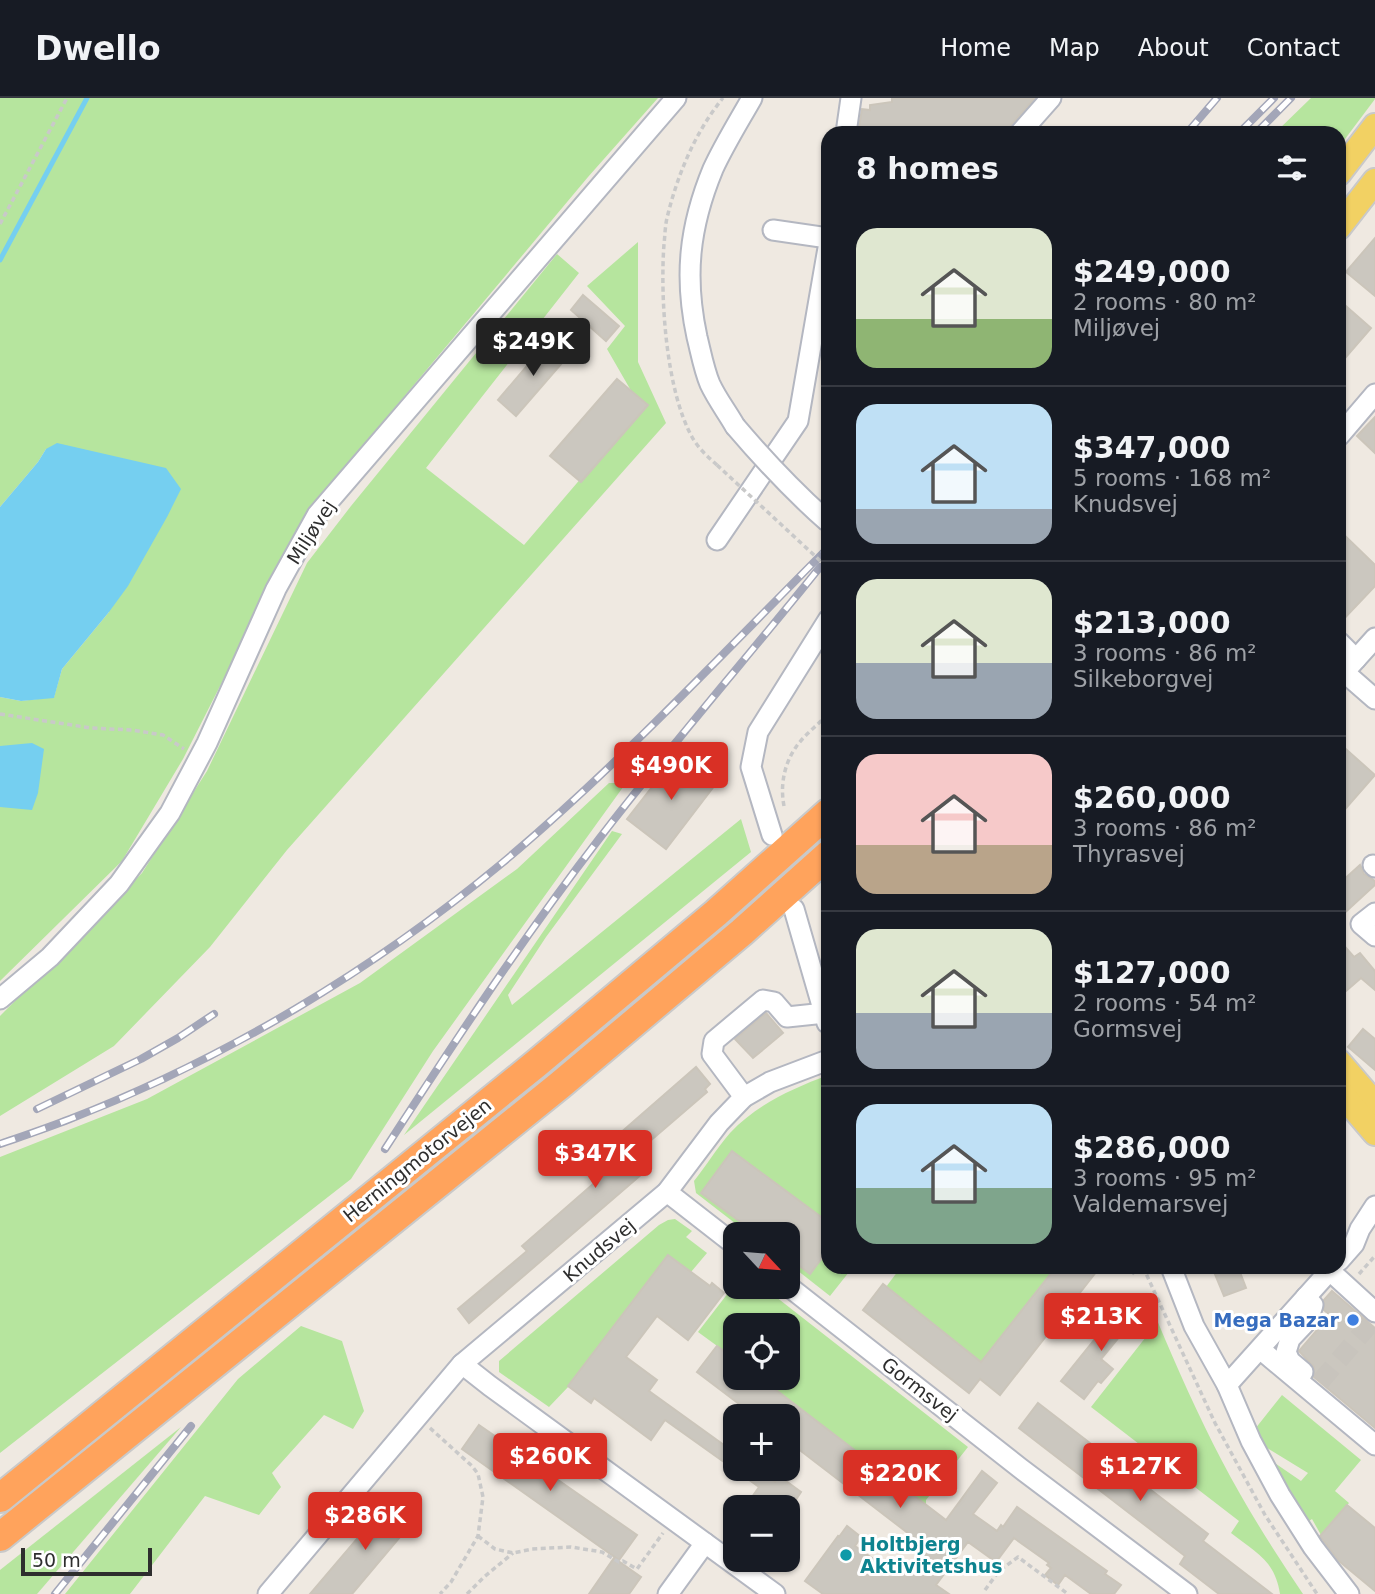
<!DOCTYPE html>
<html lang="en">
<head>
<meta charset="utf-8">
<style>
	:root { --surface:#171b24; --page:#20242c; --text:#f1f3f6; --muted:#9ea1a6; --line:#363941; --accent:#d93025 }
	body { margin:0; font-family:"DejaVu Sans",sans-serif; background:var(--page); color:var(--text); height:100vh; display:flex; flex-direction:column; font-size:26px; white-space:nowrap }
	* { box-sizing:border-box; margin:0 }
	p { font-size:23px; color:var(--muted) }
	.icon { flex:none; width:38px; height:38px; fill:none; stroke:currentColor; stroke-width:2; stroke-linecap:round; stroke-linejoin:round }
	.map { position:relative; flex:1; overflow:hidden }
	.sheet { position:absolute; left:821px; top:28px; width:525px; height:1148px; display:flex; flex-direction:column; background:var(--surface); border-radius:21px; box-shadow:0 2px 5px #0004 }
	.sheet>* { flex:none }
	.needle { width:46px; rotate:116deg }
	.fabs { position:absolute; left:723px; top:1124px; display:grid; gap:14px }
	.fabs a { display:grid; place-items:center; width:77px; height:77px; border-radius:14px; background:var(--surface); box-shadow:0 2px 5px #0004; font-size:35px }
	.scale { position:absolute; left:21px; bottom:18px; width:131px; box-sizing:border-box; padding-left:7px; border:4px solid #2e2e2e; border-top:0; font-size:19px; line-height:24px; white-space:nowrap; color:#2e2e2e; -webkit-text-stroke:5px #fff; paint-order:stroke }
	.price { position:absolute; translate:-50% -60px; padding:0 16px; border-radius:7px; background:var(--accent); color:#fff; font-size:23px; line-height:46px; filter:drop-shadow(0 2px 4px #0008) }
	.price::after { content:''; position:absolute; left:50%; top:42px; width:21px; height:16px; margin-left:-10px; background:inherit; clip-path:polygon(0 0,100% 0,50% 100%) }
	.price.current { background:#222; color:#fff }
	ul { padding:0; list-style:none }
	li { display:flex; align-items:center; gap:21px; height:175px; padding:0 35px }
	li+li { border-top:2px solid var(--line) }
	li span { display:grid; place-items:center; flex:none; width:196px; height:140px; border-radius:21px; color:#555 }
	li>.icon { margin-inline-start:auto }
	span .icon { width:84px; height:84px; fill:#fffc; stroke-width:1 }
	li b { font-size:30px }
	h2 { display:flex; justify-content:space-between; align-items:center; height:84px; padding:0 35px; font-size:30px }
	header { display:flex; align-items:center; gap:42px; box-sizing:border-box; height:98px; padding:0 35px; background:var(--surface); border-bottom:2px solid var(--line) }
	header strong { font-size:33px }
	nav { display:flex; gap:38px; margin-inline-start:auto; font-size:24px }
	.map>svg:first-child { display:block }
</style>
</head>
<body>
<header>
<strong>Dwello</strong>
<nav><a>Home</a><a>Map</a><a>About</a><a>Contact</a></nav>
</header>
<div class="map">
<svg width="1375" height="1496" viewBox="0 0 1375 1496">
	<rect width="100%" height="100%" fill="#efe9e1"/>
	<g fill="#b6e59e">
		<path d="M 0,0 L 658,0 L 588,79 L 310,411 L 183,661 L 122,763 L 0,883 L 0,599 L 21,603 L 54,599 L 62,571 L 109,514 L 46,351 L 38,364 L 0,409 Z"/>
		<path d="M 1311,0 L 1375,0 L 1375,1 L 1339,49 L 1339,35 L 1275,35 Z"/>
		<path d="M 638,144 L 638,264 L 666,325 L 287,752 L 210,849 L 114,948 L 0,1018 L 0,918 L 142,775 L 207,673 L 307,465 L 351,408 L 557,156 L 579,175 L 426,370 L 524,447 L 641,310 L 607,251 L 625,228 L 587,188 Z"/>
		<path d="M 609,685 L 626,685 L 433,953 L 351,1081 L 0,1355 L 0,1059 L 147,1001 L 360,885 L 517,771 Z"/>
		<path d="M 741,721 L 751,754 L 404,1037 L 612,733 L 622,736 L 546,839 L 508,897 L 512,907 Z"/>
		<path d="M 828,977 L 828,1169 L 853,1169 L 830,1198 L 788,1165 L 788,1136 L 749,1136 L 696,1095 L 694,1083 C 706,1068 717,1050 730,1035 C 757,1006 792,991 828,977 Z"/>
		<path d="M 675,1121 L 692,1133 L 686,1139 L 707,1155 L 691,1174 L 668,1157 L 569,1288 L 549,1309 L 499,1274 L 499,1263 L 659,1127 L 668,1122 Z"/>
		<path d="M 901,1169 L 1056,1169 L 981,1264 L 886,1189 Z"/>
		<path d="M 735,1186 L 735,1188 L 762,1188 L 968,1349 L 926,1402 L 926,1407 L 759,1279 L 788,1279 L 788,1227 L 735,1227 L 735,1261 L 698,1234 Z"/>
		<path d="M 1152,1218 L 1157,1222 C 1177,1270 1198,1317 1222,1363 C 1246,1409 1274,1453 1303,1496 L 1280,1496 C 1275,1462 1255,1454 1231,1435 L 1239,1423 L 1091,1309 L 1149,1235 L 1143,1230 Z"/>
		<path d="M 301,1228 L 342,1243 L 364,1313 L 353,1331 L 324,1317 L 272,1375 L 281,1389 L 259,1417 L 205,1398 L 130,1496 L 65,1496 L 238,1281 Z"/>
		<path d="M 1282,1297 L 1361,1362 L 1335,1393 L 1349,1405 L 1321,1437 L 1312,1421 L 1305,1426 L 1266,1359 L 1301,1383 L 1308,1375 L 1259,1345 L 1255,1331 Z"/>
		<path d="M 181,1329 L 37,1496 L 0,1496 L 0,1472 Z"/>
	</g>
	<g fill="#75cff0">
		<path d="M 57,345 L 166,370 L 181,391 L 167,419 L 128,488 L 109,514 L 62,571 L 54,600 L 21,603 L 0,599 L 0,409 L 38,364 L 46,351 Z"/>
		<path d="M 32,645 L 44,651 L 38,695 L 32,712 L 0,709 L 0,648 Z"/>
	</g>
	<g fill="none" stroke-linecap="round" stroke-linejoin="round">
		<path stroke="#75cff0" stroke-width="5" d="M 0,162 L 87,0"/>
	</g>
	<g fill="#cbc7bf" stroke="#cbc5ba" stroke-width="2">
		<path d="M 892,0 L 1035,0 L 1011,27 L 1008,35 L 858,35 L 862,11 L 870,12 L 870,7 L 892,4 Z"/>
		<path d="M 1375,140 L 1375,198 L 1346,174 Z"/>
		<path d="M 583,197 L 619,228 L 606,243 L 571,212 Z"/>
		<path d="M 1339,202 L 1371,230 L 1339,267 Z"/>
		<path d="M 549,242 L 568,258 L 516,318 L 498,302 Z"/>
		<path d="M 617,281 L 648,307 L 581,384 L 550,358 Z"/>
		<path d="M 1375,319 L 1375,355 L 1357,338 Z"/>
		<path d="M 1339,432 L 1375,467 L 1375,488 L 1339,526 Z"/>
		<path d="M 1339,645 L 1375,677 L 1339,718 Z"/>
		<path d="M 677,657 L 715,687 L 666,751 L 627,721 Z"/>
		<path d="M 1360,767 L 1364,776 L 1375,783 L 1375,787 L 1339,820 L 1339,786 Z"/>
		<path d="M 1339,842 L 1354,859 L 1360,855 L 1375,873 L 1375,892 L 1361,880 L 1339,899 Z"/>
		<path d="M 766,915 L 783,935 L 753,960 L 735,941 Z"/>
		<path d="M 1363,931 L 1375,941 L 1375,972 L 1348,949 Z"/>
		<path d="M 696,969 L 710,986 L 705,991 L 707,994 L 635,1056 L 640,1062 L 634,1068 L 642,1076 L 469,1225 L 458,1211 L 527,1153 L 522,1148 L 624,1059 L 618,1052 L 624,1047 L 617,1038 Z"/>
		<path d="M 732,1053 L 828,1124 L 828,1152 L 810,1176 L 788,1159 L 788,1136 L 757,1136 L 701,1095 Z"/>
		<path d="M 668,1157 L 710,1188 L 712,1185 L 724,1195 L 688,1242 L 657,1218 L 626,1259 L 657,1282 L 649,1293 L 735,1355 L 735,1370 L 757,1370 L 775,1384 L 779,1378 L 801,1394 L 791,1409 L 745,1409 L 759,1389 L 665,1322 L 651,1342 L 594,1300 L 591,1305 L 568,1288 Z"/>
		<path d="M 1056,1169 L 1100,1169 L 1000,1297 L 980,1281 L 969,1295 L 863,1212 L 883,1186 L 981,1264 Z"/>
		<path d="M 1212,1169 L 1238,1169 L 1246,1190 L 1224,1198 Z"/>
		<path d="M 1332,1193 L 1375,1230 L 1375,1330 L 1314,1279 L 1314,1269 L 1299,1253 L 1330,1217 L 1324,1212 L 1324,1202 Z"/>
		<path d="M 1138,1207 L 1152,1218 L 1143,1230 L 1133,1222 L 1101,1261 L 1113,1271 L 1101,1285 L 1098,1283 L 1084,1301 L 1061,1283 L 1120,1210 L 1130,1218 Z"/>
		<path d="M 717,1248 L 735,1261 L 735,1279 L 759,1279 L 946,1422 L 982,1373 L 997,1385 L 973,1416 L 997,1433 L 1001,1427 L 1003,1429 L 1017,1409 L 1107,1473 L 1105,1476 L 1121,1487 L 1114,1496 L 1091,1496 L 1065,1477 L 1058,1487 L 1045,1477 L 1051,1470 L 1047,1467 L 1049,1465 L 1014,1440 L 996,1464 L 968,1444 L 936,1487 L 949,1496 L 823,1496 L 805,1483 L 838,1438 L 839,1439 L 847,1428 L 861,1439 L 855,1448 L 889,1472 L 894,1466 L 906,1475 L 926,1449 L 788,1343 L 788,1318 L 755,1318 L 697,1274 Z"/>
		<path d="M 1038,1305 L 1208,1436 L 1203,1443 L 1272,1496 L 1219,1496 L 1180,1466 L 1185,1458 L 1019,1330 Z"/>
		<path d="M 479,1327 L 637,1437 L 619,1462 L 462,1351 Z"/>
		<path d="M 398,1402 L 410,1412 L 402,1420 L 410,1427 L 352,1496 L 310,1496 L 385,1408 L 390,1412 Z"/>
		<path d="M 1347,1407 L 1375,1430 L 1375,1493 L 1339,1463 L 1320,1438 Z"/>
		<path d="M 614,1460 L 641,1479 L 629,1496 L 589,1496 Z"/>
	</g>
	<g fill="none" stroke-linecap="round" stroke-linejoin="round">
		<path stroke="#c8c4bd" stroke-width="19" stroke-dasharray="19 10" stroke-linecap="butt" d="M 1320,1284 L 1370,1226"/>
		<defs>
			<g id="minor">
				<path d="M 846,35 L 851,0"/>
				<path d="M 1020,35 L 1051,0"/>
				<path d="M 773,132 L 828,140"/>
				<path d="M 735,328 C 727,314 717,301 710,286 C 704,272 701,255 697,239 C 684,179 689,129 713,71 C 724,47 739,23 752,0"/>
				<path d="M 1339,338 L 1375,296"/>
				<path d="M 717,442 L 798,323 L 828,150"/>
				<path d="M 1339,544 L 1356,561"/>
				<path d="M 1344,574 L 1375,601"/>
				<path d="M 1339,580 L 1375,540"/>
				<path d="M 772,737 L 751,669 L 758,634 L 828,522"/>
				<path d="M 1373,767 L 1375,769"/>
				<path d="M 794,811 L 827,925"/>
				<path d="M 1375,815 L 1361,826 L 1375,838"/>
				<path d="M 0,901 L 50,859 L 119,786 L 170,715 L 207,645 L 276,491 L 317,417 L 676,0"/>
				<path d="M 744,999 L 712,956 L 714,943 L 763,902 L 774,904 L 787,919 L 825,915"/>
				<path d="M 667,1094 L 735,1147"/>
				<path d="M 1339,1163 L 1354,1146 L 1360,1131 L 1375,1108"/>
				<path d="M 1171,1169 L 1194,1228 L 1227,1287 L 1251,1343 L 1280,1397 L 1313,1449 L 1349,1496"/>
				<path d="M 1330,1173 L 1375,1214"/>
				<path d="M 788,1188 L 1020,1370 L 1187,1496"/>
				<path d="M 1260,1251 L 1375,1347"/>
				<path d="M 462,1266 L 490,1288 L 775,1496"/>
				<path d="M 1303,1274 L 1290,1263 L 1286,1254 L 1290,1241 L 1308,1222 L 1313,1207 L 1306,1199"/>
				<path d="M 1227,1287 L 1333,1169"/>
				<path d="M 268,1496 L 462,1266 L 667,1094 L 719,1025 L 744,999 L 770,984 L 828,962"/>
				<path d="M 668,1496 L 705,1445"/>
			</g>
			<g id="major">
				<path d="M 1339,75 L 1375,28"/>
				<path d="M 1339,129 L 1375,83"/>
				<path d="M 1339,964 L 1375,1006"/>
				<path d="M 1339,993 L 1375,1035"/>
			</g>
			<g id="highway">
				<path d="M 0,1400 L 537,965 L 716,815 L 828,715"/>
				<path d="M 0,1439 L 560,987 L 742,834 L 828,757"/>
			</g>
		</defs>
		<use href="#minor" stroke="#b4b7c1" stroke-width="23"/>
		<use href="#major" stroke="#c9c9c9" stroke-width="28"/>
		<use href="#highway" stroke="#c9c9c9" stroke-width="32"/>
		<g stroke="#c9c9c9" stroke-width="3.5" stroke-dasharray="5 3.5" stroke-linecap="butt">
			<path d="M 0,126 L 67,0"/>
			<path d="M 717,367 C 708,359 698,350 692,339 C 666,292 660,200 664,146 C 665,138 665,128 667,120 C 677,78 695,34 723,0"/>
			<path d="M 0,616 L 91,630 L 132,632 L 163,637 L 184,651"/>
			<path d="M 784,708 C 780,688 784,666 796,649 C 804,637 818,627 828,616"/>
			<path d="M 1143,1169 L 1215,1325 L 1265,1417 L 1317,1496"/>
			<path d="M 1132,1176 L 1140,1169"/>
			<path d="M 1359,1176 L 1374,1159"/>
			<path d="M 430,1330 L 472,1368 L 478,1376 L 483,1399 L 478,1438 L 451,1484 L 440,1496"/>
			<path d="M 478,1438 L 495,1451 L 513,1455 L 532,1451 L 571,1449 L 602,1454 L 619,1464 L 623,1463 L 637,1471 L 663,1435"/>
			<path d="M 985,1492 L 999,1473 L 1018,1459 L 1068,1496"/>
			<path d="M 467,1496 L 484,1479 L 513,1455"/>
		</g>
		<use href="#minor" stroke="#fff" stroke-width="19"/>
		<use href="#major" stroke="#f2d163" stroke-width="24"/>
		<use href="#highway" stroke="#ffa35c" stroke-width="28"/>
		<defs>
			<g id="rail">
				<path d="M 1187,35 L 1217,0"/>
				<path d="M 1239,35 L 1274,0"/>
				<path d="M 1256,35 L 1291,0"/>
				<path d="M 37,1011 L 141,961 L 178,940 L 214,916"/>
				<path d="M 0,1046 C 23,1038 47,1030 70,1021 C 225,961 373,872 501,766 C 617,669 721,557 828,450"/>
				<path d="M 385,1051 C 453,946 522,841 599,741 C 670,648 747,560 820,469"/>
				<path d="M 55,1496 L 191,1328"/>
			</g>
		</defs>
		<use href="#rail" stroke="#a3a6b8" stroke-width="8"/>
		<use href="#rail" stroke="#fff" stroke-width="5" stroke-dasharray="16" stroke-linecap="butt"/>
		<defs>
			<path id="minor-bridge" d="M 735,328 C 764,362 794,394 828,424"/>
		</defs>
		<use href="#minor-bridge" stroke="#b4b7c1" stroke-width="23" stroke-linecap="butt"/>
		<path stroke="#c9c9c9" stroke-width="3.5" stroke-dasharray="5 3.5" stroke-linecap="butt" d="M 717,367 L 828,470"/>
		<use href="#minor-bridge" stroke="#fff" stroke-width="19"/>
	</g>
	<circle fill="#3f7fe0" stroke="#fff" stroke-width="2.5" cx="1353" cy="1222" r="7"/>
	<circle fill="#0f9aa8" stroke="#fff" stroke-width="2.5" cx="846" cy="1457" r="7"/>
	<g text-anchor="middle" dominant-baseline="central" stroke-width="6" stroke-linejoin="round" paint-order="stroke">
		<g font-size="19" fill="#2e2e2e" stroke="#fff">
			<text transform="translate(311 434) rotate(-57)">Miljøvej</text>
			<text transform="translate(417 1062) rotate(-39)">Herningmotorvejen</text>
			<text transform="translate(599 1152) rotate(-40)">Knudsvej</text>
			<text transform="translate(920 1291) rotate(38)">Gormsvej</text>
		</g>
		<g font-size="19" font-weight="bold" fill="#366cbe" stroke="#fff" text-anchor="end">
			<text x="1339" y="1222">Mega Bazar</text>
		</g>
		<g font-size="19" font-weight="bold" fill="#0d838f" stroke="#fff" text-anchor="start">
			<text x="860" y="1446">Holtbjerg<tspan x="860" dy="22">Aktivitetshus</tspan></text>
		</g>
	</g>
</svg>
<div class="fabs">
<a><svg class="needle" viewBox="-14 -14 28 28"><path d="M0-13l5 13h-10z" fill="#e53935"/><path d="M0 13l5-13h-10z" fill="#9ea1a6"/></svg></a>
<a><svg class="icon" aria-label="locate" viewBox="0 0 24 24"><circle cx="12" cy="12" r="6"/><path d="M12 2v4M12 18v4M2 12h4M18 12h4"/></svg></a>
<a>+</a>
<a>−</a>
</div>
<div class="scale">50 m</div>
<b class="price current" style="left:533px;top:280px">$249K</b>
<b class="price" style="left:671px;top:704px">$490K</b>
<b class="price" style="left:595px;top:1092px">$347K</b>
<b class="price" style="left:1101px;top:1255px">$213K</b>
<b class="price" style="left:550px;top:1395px">$260K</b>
<b class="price" style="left:1140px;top:1405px">$127K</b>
<b class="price" style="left:900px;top:1412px">$220K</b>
<b class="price" style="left:365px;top:1454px">$286K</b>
<section class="sheet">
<h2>8 homes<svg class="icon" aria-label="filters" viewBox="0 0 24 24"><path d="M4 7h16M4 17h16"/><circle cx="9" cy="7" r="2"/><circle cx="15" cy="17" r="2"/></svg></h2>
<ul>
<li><span style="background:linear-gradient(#dfe7d0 65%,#8fb573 0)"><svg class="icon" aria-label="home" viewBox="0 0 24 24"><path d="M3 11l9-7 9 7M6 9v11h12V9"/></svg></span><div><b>$249,000</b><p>2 rooms · 80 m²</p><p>Miljøvej</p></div></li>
<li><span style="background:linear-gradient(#bfe0f5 75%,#9aa5b1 0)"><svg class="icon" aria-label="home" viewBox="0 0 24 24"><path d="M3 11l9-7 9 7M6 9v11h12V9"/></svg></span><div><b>$347,000</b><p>5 rooms · 168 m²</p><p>Knudsvej</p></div></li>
<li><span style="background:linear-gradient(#dfe7d0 60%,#9aa5b1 0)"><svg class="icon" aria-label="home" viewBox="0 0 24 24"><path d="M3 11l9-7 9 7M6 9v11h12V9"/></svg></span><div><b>$213,000</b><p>3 rooms · 86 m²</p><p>Silkeborgvej</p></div></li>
<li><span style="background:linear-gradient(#f6c9c9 65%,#b9a48a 0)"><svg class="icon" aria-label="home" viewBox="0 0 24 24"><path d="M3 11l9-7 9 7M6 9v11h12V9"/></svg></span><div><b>$260,000</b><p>3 rooms · 86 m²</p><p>Thyrasvej</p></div></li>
<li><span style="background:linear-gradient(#dfe7d0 60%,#9aa5b1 0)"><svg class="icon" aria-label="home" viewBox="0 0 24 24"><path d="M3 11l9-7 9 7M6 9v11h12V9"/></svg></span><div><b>$127,000</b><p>2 rooms · 54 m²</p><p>Gormsvej</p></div></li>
<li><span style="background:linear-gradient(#bfe0f5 60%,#7fa58c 0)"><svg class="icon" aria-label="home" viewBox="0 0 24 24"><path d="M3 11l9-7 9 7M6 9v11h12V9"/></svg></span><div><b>$286,000</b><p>3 rooms · 95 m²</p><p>Valdemarsvej</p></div></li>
</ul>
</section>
</div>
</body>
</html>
